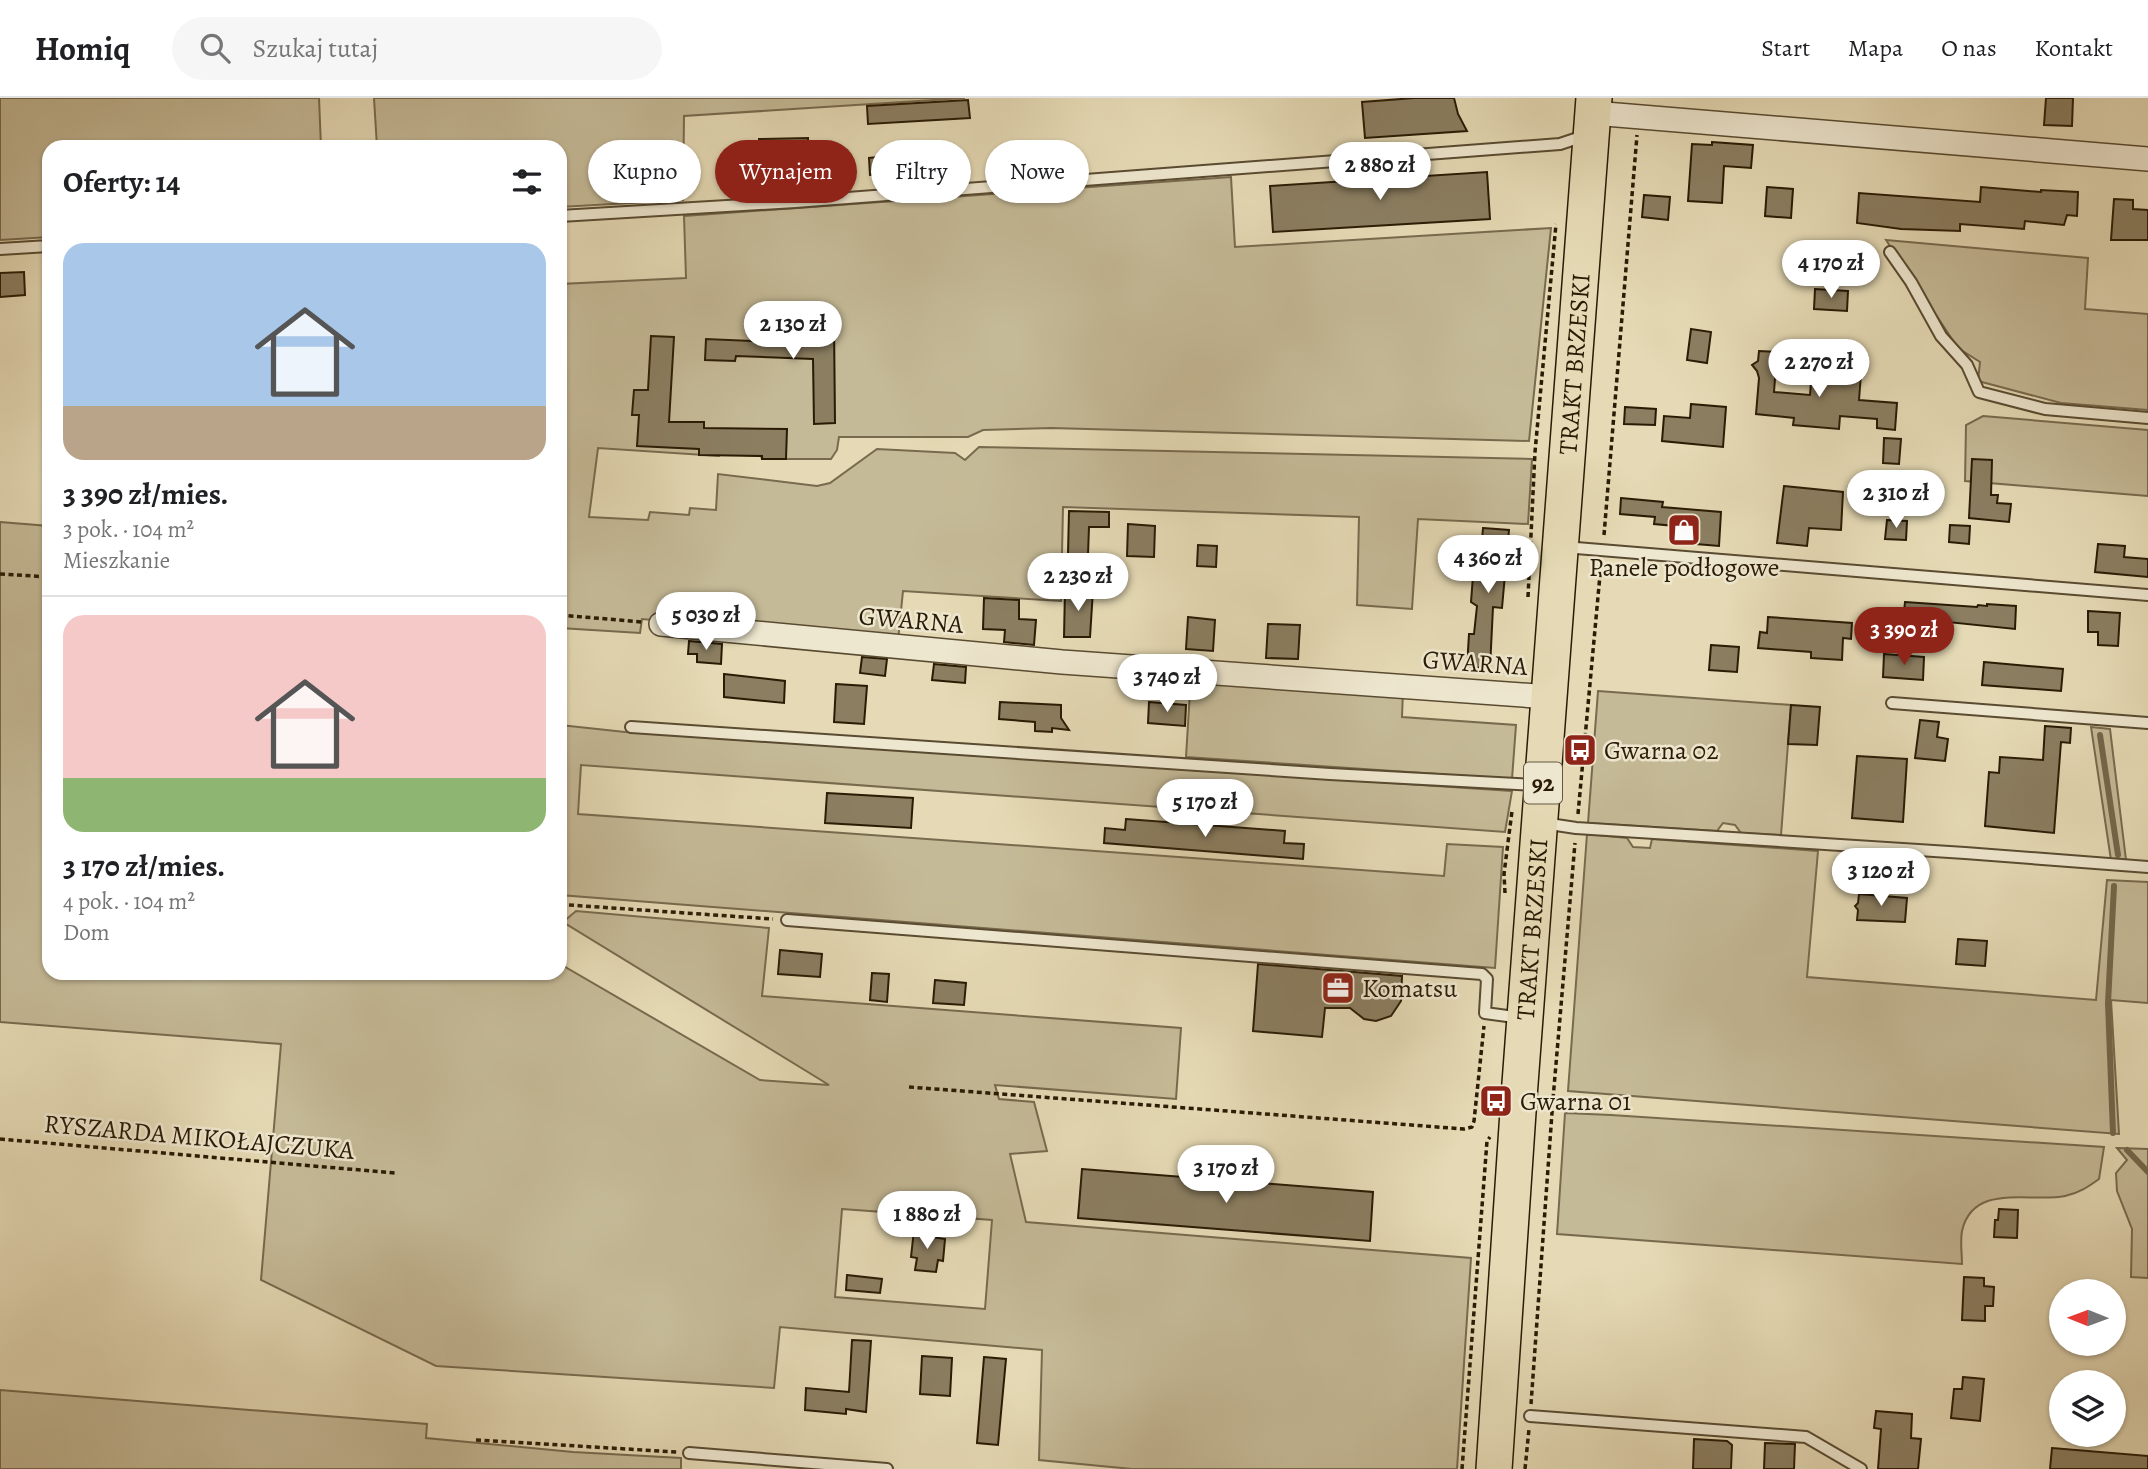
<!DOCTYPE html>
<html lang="pl">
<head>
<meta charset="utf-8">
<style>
	:root { --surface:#fff; --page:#f6f6f6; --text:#202124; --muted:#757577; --line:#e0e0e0; --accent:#8f2418 }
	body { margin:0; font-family:Alegreya,serif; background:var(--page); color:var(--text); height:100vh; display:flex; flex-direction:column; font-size:26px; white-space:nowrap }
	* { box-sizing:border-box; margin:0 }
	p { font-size:23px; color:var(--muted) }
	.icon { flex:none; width:38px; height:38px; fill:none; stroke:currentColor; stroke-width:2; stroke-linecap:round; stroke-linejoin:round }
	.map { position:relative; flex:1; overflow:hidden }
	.drawer { position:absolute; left:42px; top:42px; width:525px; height:840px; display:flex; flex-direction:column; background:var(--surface); border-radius:21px; box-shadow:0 2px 5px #0004 }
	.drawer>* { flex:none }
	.guide { position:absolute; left:588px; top:42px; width:665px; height:63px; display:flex; gap:14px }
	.needle { width:46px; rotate:271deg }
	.fabs { position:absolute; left:2049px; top:1181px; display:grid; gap:14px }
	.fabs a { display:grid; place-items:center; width:77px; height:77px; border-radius:50%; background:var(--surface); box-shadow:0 2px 5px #0004; font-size:35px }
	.price { position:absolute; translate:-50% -60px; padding:0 16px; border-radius:24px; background:#fff; color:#222; font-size:23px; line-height:46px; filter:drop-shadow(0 2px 4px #0008) }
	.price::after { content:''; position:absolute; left:50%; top:42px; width:21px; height:16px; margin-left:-10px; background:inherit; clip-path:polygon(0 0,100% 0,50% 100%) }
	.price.current { background:var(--accent); color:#fff }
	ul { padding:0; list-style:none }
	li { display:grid; align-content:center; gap:14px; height:371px; padding:0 21px }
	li+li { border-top:2px solid var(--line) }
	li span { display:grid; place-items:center; height:217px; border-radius:21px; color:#555 }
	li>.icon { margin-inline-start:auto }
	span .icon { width:126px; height:126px; fill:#fffc; stroke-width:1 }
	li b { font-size:30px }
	h2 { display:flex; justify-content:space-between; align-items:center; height:84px; padding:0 21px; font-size:30px }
	.pill { padding:0 24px; border-radius:32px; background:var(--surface); box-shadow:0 2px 5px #0004; font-size:24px; line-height:63px }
	.pill.current { background:var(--accent); color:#fff }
	header { display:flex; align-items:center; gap:42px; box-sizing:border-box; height:98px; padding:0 35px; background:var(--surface); border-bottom:2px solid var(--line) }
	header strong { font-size:33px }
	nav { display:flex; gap:38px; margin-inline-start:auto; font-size:24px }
	.search { width:490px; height:63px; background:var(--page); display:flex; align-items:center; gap:18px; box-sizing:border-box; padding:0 24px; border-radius:38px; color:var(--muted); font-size:26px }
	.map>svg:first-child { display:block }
</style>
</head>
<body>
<header>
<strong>Homiq</strong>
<div class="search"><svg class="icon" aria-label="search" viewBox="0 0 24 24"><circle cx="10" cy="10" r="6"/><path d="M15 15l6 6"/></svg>Szukaj tutaj</div>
<nav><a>Start</a><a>Mapa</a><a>O nas</a><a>Kontakt</a></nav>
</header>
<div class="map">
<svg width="2148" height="1371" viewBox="0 0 2148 1371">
	<rect width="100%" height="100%" fill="#e5dab5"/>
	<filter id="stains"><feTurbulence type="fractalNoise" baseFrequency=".00286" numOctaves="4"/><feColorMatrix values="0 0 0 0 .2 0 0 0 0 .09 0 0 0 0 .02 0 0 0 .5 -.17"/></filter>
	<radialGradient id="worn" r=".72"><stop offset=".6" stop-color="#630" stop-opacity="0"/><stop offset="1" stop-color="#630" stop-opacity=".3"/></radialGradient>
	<g fill="#c5ba97" stroke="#786a4e" stroke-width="2" fill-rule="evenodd">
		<path d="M 0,0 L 319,0 L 321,49 L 49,49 L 49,139 L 0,142 Z"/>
		<path d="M 374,0 L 965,0 L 684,18 L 683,102 L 560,109 L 560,49 L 377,49 Z"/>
		<path d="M 1231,79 L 1235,149 L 1551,130 L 1529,343 L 1051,330 L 983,332 L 968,339 L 839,339 L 837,352 L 831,361 L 762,361 L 761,358 L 720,356 L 719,358 L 598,350 L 589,419 L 648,422 L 650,414 L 689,417 L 690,410 L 716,412 L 718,376 L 817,388 L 830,385 L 877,351 L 955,355 L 965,362 L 979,349 L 1532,361 L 1528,426 L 1418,421 L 1412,511 L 1357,507 L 1359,419 L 1063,409 L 1061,503 L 903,493 L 898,543 L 642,521 L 640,535 L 560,530 L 560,186 L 686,180 L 684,118 Z"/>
		<path d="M 1886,142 L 2088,160 L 2085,211 L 2148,216 L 2148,312 L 2061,305 L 1978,283 L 1980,264 L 1958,250 Z"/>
		<path d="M 1983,318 L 2148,332 L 2148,398 L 1965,383 L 1966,327 Z"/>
		<path d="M 0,424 L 49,428 L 49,875 L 560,875 L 560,866 L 760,982 L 829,987 L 563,824 L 576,813 L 769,830 L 762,898 L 1181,930 L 1176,1001 L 995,987 L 999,1001 L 1034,1004 L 1047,1053 L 1010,1056 L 1026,1124 L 1471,1160 L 1457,1371 L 1132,1371 L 1039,1362 L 1042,1252 L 780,1229 L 774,1290 L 436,1268 L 261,1182 L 281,946 L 0,924 ZM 842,1111 L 992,1122 L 985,1211 L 835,1199 Z"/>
		<path d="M 1191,577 L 1403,593 L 1402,619 L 1516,627 L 1512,681 L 1186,659 Z"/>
		<path d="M 1598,593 L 1791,607 L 1781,737 L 1741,735 L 1735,727 L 1723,725 L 1717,733 L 1588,725 Z"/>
		<path d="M 560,627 L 625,634 L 1512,693 L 1505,734 L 581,667 L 578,716 L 1444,778 L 1447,746 L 1503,749 L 1495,870 L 560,797 Z"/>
		<path d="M 2091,629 L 2110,631 L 2126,762 L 2111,762 Z"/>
		<path d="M 1587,736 L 1627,740 L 1633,749 L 1650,750 L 1652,741 L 1818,753 L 1807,879 L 2096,902 L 2107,782 L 2148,784 L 2148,905 L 2111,902 L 2119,1036 L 1568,993 Z"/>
		<path d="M 1565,1015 L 1611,1017 L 2104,1049 L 2099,1081 C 2088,1089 2079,1095 2065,1098 C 2031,1105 1973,1084 1962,1133 C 1960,1143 1962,1156 1962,1166 L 1557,1136 Z"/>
		<path d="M 2117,1050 L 2148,1051 L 2148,1180 L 2131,1179 L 2132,1131 L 2117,1093 L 2116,1075 L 2127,1062 Z"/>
		<path d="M 0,1292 L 427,1326 L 426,1340 L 573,1354 L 681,1360 L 681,1371 L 0,1371 Z"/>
	</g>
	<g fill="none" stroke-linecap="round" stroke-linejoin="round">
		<g stroke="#74674b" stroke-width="6">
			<path d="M 2100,637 L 2118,757"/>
			<path d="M 2113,1035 L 2108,905 L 2114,788"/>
			<path d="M 2127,1052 L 2148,1074"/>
		</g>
	</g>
	<g fill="#8b7e61" stroke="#2a1b05" stroke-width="2">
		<path d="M 1414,0 L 1454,0 L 1458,16 L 1467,33 L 1365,40 L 1362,4 Z"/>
		<path d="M 2046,0 L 2073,0 L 2072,28 L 2044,27 Z"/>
		<path d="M 968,2 L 970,20 L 868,26 L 867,8 Z"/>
		<path d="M 808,40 L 808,64 L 783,65 L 783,57 L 759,57 L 759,41 Z"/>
		<path d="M 1712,44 L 1753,47 L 1751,70 L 1724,68 L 1722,105 L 1688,103 L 1692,46 L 1712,47 Z"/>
		<path d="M 887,58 L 888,76 L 870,77 L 869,60 Z"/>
		<path d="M 1487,74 L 1490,121 L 1273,134 L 1270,88 Z"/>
		<path d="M 1767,89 L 1793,91 L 1791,120 L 1765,118 Z"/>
		<path d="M 1981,89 L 2041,94 L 2041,92 L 2078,94 L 2077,118 L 2067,117 L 2064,127 L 2025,123 L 2024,131 L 1960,126 L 1960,133 L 1901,131 L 1857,125 L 1859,95 L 1980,104 Z"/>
		<path d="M 1644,97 L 1670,99 L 1668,122 L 1642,119 Z"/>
		<path d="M 2114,101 L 2133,102 L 2133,111 L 2148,112 L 2148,142 L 2111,142 Z"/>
		<path d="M 1790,150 L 1812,151 L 1810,176 L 1788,175 Z"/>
		<path d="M 24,174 L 25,197 L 0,199 L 0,175 Z"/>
		<path d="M 1815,191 L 1848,193 L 1847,213 L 1814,211 Z"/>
		<path d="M 803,223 L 834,225 L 835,325 L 814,326 L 813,261 L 736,258 L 735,263 L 705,262 L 706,241 L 803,245 Z"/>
		<path d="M 1691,231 L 1711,234 L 1707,265 L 1687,262 Z"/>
		<path d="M 651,238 L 674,239 L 669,324 L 704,324 L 704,330 L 787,331 L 786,361 L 762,361 L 762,358 L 699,357 L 699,351 L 637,348 L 639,317 L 632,317 L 634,292 L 648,292 Z"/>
		<path d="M 1759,253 L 1777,254 L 1774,294 L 1810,297 L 1812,271 L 1861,276 L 1859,302 L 1897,305 L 1895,332 L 1877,330 L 1877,321 L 1840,318 L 1839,331 L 1793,327 L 1794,320 L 1756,316 L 1759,280 L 1757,273 L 1752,267 L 1758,263 Z"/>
		<path d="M 1691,306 L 1726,309 L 1723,349 L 1662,343 L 1664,318 L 1690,320 Z"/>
		<path d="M 1625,309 L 1656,311 L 1655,327 L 1624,326 Z"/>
		<path d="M 1884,340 L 1901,341 L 1899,366 L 1883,365 Z"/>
		<path d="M 1972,361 L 1992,362 L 1991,397 L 1998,397 L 1997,405 L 2011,406 L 2009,424 L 1969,420 Z"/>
		<path d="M 1784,388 L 1843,394 L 1841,432 L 1809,430 L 1807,448 L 1777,445 Z"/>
		<path d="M 1621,400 L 1663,404 L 1662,409 L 1721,414 L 1719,448 L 1684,445 L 1686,429 L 1654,426 L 1655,419 L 1620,416 Z"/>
		<path d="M 1069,413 L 1109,414 L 1109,429 L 1089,429 L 1088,457 L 1068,456 Z"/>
		<path d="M 1887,422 L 1907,423 L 1906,442 L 1885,441 Z"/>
		<path d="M 1128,426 L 1155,428 L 1154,459 L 1127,458 Z"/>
		<path d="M 1950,427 L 1970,428 L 1969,446 L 1949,444 Z"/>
		<path d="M 1483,430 L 1509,432 L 1502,510 L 1493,509 L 1490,570 L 1467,569 L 1469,536 L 1474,536 L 1477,508 L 1471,504 L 1473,478 L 1479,478 Z"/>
		<path d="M 2098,446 L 2125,448 L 2124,459 L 2148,461 L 2148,479 L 2095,474 Z"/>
		<path d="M 1198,447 L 1217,448 L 1216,469 L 1197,468 Z"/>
		<path d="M 1065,491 L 1093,492 L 1090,539 L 1064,539 Z"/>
		<path d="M 984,500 L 1019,502 L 1019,521 L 1036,522 L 1034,547 L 1004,544 L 1005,532 L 983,531 Z"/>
		<path d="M 1905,504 L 1977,509 L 1978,507 L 1987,508 L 1987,506 L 2016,508 L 2015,531 L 1948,524 L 1948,527 L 1903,524 Z"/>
		<path d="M 2088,513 L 2120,515 L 2118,548 L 2098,547 L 2098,534 L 2088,534 Z"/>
		<path d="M 1188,519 L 1215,522 L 1213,553 L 1186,551 Z"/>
		<path d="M 1768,519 L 1852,525 L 1851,541 L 1843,540 L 1842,562 L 1811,560 L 1811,554 L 1758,550 L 1760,534 L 1767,535 Z"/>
		<path d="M 1268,526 L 1300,527 L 1298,561 L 1266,560 Z"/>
		<path d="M 689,543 L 722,546 L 721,566 L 697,564 L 697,556 L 688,556 Z"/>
		<path d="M 1711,547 L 1739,549 L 1737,574 L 1709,572 Z"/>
		<path d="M 1884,556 L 1924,559 L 1923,582 L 1883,579 Z"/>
		<path d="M 862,559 L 887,561 L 885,578 L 860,575 Z"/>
		<path d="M 1984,564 L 2063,571 L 2061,593 L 1982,587 Z"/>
		<path d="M 934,566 L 966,569 L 965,585 L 932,582 Z"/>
		<path d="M 724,576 L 785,583 L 784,605 L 724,599 Z"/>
		<path d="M 836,586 L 867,588 L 864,626 L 834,624 Z"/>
		<path d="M 1000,604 L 1061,607 L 1061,620 L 1069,632 L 1052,630 L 1052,634 L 1035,633 L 1035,624 L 999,621 Z"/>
		<path d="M 1149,604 L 1186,607 L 1185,628 L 1148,625 Z"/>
		<path d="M 1791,607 L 1820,609 L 1817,647 L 1788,646 Z"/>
		<path d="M 1920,622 L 1939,624 L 1937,639 L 1948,641 L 1945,663 L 1915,660 Z"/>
		<path d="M 2045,628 L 2071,630 L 2070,645 L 2061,644 L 2054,735 L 1985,728 L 1989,674 L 1999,675 L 2000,659 L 2043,662 Z"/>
		<path d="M 1857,658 L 1907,661 L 1903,724 L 1852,720 Z"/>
		<path d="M 827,695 L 913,700 L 911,730 L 825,725 Z"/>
		<path d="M 1126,721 L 1285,733 L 1284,745 L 1304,746 L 1303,761 L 1104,745 L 1105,730 L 1125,732 Z"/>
		<path d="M 1859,796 L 1907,800 L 1905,824 L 1857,822 L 1858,812 L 1855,808 L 1858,805 Z"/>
		<path d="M 1958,841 L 1987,843 L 1985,868 L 1956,866 Z"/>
		<path d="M 780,852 L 822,856 L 820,879 L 778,876 Z"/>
		<path d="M 1258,866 L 1402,878 L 1401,903 L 1391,918 L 1376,923 L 1364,921 L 1350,910 L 1325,910 L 1322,939 L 1253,933 Z"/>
		<path d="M 872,875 L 889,876 L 887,904 L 870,902 Z"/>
		<path d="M 935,882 L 966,885 L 964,907 L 933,905 Z"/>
		<path d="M 1082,1071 L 1373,1094 L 1370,1143 L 1078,1120 Z"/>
		<path d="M 1999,1111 L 2018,1112 L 2017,1140 L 1994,1139 L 1995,1122 L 1998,1122 Z"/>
		<path d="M 914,1132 L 933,1134 L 932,1139 L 945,1141 L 943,1163 L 938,1162 L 936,1174 L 915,1172 L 917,1160 L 911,1159 Z"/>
		<path d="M 847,1177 L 882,1181 L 880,1195 L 846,1192 Z"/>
		<path d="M 1964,1179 L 1984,1180 L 1984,1188 L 1994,1189 L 1993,1208 L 1985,1208 L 1985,1223 L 1962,1222 Z"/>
		<path d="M 852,1242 L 871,1243 L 866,1314 L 846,1311 L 846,1316 L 805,1312 L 806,1290 L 849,1294 Z"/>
		<path d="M 922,1258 L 952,1260 L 950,1298 L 920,1296 Z"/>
		<path d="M 984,1259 L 1006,1261 L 998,1347 L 977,1345 Z"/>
		<path d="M 1963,1279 L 1984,1281 L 1980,1323 L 1951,1320 L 1954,1291 L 1962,1291 Z"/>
		<path d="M 1876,1313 L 1912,1316 L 1911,1340 L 1921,1341 L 1918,1371 L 1878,1371 L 1881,1331 L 1874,1330 Z"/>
		<path d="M 1694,1341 L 1727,1343 L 1732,1347 L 1731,1371 L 1693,1371 Z"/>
		<path d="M 1765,1345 L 1795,1346 L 1794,1371 L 1764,1371 Z"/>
		<path d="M 2052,1350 L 2148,1358 L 2148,1371 L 2050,1371 Z"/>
	</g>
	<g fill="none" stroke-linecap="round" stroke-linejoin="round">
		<defs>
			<g id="service">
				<path d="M 560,118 L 795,104 L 1560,46 L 1575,41 L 1586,41"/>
				<path d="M 0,151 L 49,148"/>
				<path d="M 1890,154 L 1911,184 L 1941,238 L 1967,267 L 1979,294 L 2045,311 L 2148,320"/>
				<path d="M 1564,449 L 2148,497"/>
				<path d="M 1892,605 L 2148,625"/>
				<path d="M 631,629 L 1330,676 L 1537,687"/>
				<path d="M 1543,725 L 1576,730 L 1965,755 L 2148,769"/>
				<path d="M 787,822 L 1482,876 L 1487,881 L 1485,915 L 1522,920"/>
				<path d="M 1530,1318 L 1806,1339 L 1861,1371"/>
				<path d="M 689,1355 L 887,1371"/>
			</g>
			<g id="minor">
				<path d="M 1593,15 L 2148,61"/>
				<path d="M 661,526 L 1062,564 L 1550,599"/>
			</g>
			<g id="primary">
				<path id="s1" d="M 1494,1371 L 1519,999 L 1594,0"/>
			</g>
		</defs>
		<use href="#service" stroke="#594b31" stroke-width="14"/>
		<use href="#minor" stroke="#594b31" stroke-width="26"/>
		<use href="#primary" stroke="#2a1b05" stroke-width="38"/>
		<g stroke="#2a1b05" stroke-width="3.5" stroke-dasharray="5 3.5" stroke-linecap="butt">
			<path d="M 1604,437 L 1637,37"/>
			<path d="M 0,476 L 49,479"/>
			<path d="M 1528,499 L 1535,354 L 1556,126"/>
			<path d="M 560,517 L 642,524"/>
			<path d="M 1578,716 L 1601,466"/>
			<path d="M 1505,795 L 1504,776 L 1512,713"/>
			<path d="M 569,807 L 773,821"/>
			<path d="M 909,989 L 1464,1031 L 1472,1029 L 1474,1023 L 1484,928"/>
			<path d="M 0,1041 L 395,1075"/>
			<path d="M 1531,1306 L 1553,1001 L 1575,745"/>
			<path d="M 476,1342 L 677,1354"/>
			<path d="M 1462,1371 L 1487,1043 L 1490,1039"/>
			<path d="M 1525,1371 L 1529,1331"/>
		</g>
		<use href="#service" stroke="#eee7cf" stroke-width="10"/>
		<use href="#minor" stroke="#eee7cf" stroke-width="23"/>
		<use href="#primary" stroke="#e5dab5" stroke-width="35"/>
	</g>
	<defs>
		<symbol id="shop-square" viewBox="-11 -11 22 22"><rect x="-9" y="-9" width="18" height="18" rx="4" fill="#8f2418" stroke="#eee7cf"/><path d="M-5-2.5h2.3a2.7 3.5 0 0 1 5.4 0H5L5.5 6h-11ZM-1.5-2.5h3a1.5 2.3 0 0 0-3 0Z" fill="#fff"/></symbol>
		<symbol id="bus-square" viewBox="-11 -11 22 22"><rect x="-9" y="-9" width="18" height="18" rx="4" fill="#8f2418" stroke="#eee7cf"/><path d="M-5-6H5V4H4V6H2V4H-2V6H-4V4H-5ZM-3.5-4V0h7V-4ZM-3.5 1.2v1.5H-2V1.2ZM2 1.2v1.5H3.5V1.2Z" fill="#fff"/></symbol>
		<symbol id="office-square" viewBox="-11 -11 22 22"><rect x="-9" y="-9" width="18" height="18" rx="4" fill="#8f2418" stroke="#eee7cf"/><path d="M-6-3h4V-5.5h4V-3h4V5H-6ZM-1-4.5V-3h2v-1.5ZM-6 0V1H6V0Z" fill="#fff"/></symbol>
	</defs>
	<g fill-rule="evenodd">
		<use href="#shop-square" x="1665" y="413" width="38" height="38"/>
		<use href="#bus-square" x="1561" y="633" width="38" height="38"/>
		<use href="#office-square" x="1319" y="871" width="38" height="38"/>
		<use href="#bus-square" x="1477" y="984" width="38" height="38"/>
	</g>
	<g text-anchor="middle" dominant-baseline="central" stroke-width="5" stroke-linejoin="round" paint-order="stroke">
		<rect fill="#eee7cf" stroke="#655842" stroke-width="2" x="1524" y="664.5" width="38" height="41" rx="5"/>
		<g font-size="24" font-weight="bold" fill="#2a1b05">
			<text x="1543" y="685">92</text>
		</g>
		<g font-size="26" fill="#2a1b05" stroke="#eee7cf">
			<text stroke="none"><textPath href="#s1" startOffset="1108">TRAKT BRZESKI</textPath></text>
			<text transform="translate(911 522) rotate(5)">GWARNA</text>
			<text transform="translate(1475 565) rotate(4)">GWARNA</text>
			<text stroke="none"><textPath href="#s1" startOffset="541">TRAKT BRZESKI</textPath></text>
			<text transform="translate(199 1039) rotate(5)">RYSZARDA MIKOŁAJCZUKA</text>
		</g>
		<g font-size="26" fill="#2a1b05" stroke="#eee7cf" text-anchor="start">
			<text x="1684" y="469" text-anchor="middle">Panele podłogowe</text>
			<text x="1604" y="652">Gwarna 02</text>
			<text x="1362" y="890">Komatsu</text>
			<text x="1520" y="1003">Gwarna 01</text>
		</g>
	</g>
	<rect width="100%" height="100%" filter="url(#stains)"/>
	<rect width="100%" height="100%" fill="url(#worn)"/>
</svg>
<div class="fabs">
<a><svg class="needle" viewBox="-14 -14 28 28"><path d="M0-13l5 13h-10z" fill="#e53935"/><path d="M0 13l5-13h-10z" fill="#757577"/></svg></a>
<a><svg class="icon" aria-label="layers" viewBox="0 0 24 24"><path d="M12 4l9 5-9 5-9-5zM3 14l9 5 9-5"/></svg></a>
</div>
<b class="price" style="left:1380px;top:104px">2 880 zł</b>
<b class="price" style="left:1831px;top:202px">4 170 zł</b>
<b class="price" style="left:793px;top:263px">2 130 zł</b>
<b class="price" style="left:1819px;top:301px">2 270 zł</b>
<b class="price" style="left:1896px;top:432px">2 310 zł</b>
<b class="price" style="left:1488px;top:497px">4 360 zł</b>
<b class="price" style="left:1078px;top:515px">2 230 zł</b>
<b class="price" style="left:706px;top:554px">5 030 zł</b>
<b class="price current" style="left:1904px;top:569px">3 390 zł</b>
<b class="price" style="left:1167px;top:616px">3 740 zł</b>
<b class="price" style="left:1205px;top:741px">5 170 zł</b>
<b class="price" style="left:1881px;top:810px">3 120 zł</b>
<b class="price" style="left:1226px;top:1107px">3 170 zł</b>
<b class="price" style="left:927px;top:1153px">1 880 zł</b>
<div class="guide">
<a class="pill">Kupno</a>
<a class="pill current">Wynajem</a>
<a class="pill">Filtry</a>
<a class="pill">Nowe</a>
</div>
<section class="drawer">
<h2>Oferty: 14<svg class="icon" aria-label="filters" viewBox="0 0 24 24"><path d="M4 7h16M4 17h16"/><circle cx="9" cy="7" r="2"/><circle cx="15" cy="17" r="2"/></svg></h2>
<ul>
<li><span style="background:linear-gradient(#a9c7e8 75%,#b9a48a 0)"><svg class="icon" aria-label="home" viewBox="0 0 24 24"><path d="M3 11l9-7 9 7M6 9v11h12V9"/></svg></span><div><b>3 390 zł/mies.</b><p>3 pok. · 104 m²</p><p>Mieszkanie</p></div></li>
<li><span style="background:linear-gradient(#f6c9c9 75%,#8fb573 0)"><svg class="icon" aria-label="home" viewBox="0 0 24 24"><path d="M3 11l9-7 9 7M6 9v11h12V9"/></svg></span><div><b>3 170 zł/mies.</b><p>4 pok. · 104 m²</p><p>Dom</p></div></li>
</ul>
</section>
</div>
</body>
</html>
